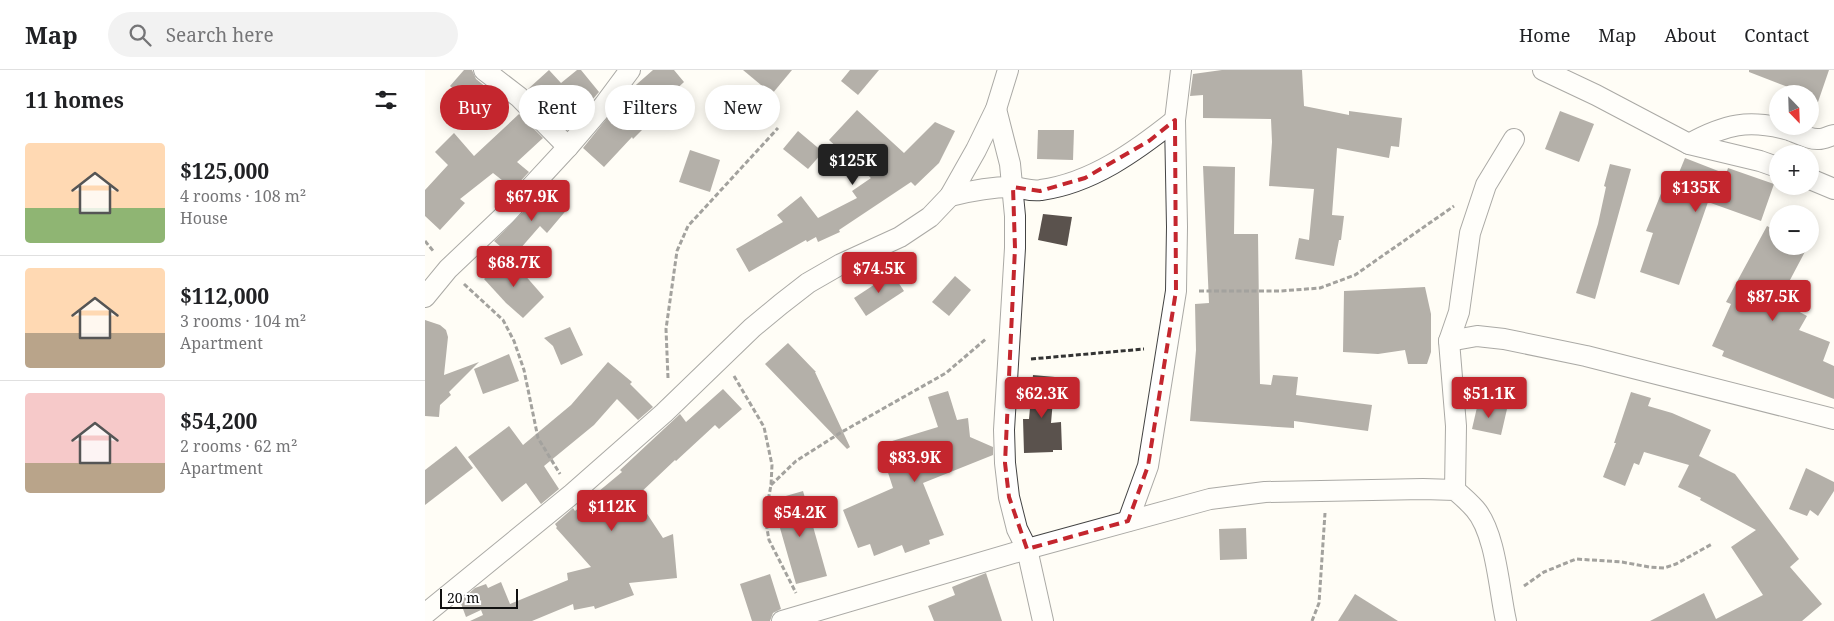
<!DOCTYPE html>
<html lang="en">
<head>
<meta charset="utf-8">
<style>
	:root { --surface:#fff; --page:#f2f2f2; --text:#202124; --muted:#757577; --line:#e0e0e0; --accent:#c4262e }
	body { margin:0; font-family:"Noto Serif",serif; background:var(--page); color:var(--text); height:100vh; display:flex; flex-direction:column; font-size:19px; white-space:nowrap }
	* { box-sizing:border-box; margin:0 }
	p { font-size:16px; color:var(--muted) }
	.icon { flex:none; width:28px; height:28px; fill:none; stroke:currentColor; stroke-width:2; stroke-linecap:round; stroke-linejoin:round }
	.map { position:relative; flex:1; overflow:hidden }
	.panel { display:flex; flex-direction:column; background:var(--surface); width:425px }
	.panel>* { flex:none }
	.banner { position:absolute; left:15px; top:15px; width:475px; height:45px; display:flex; gap:10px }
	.needle { width:32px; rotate:157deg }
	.controls { position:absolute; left:1344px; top:15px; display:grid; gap:10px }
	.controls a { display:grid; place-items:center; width:50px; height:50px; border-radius:50%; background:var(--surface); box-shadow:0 2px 12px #0003; font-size:25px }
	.scale { position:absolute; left:15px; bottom:12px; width:78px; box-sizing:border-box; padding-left:5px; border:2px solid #111; border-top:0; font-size:14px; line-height:18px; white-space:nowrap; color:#111; -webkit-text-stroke:4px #fff; paint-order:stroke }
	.price { position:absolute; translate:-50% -42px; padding:0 11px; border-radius:5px; background:var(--accent); color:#fff; font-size:16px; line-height:32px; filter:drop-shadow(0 1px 2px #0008) }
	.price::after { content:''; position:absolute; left:50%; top:30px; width:15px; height:11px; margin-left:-8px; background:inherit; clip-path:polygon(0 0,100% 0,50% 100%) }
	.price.current { background:#222; color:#fff }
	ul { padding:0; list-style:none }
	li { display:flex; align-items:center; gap:15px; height:125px; padding:0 25px }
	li+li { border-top:1px solid var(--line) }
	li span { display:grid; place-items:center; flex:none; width:140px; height:100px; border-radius:5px; color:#555 }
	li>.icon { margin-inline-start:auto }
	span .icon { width:60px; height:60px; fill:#fffc; stroke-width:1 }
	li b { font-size:21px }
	h2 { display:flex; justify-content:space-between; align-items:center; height:60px; padding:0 25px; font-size:21px }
	.pill { padding:0 18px; border-radius:22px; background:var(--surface); box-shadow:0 2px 12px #0003; font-size:18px; line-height:45px }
	.pill.current { background:var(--accent); color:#fff }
	header { display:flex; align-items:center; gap:30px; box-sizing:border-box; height:70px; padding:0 25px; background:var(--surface); border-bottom:1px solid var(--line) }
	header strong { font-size:24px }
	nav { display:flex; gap:28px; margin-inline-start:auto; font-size:18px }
	.search { width:350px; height:45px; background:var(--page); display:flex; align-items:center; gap:12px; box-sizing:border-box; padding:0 18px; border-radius:28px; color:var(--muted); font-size:19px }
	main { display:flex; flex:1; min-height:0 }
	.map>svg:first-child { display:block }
</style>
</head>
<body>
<header>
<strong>Map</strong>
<div class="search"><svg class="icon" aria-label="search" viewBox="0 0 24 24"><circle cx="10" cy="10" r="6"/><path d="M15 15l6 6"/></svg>Search here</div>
<nav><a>Home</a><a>Map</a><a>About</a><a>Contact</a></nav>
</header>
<main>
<section class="panel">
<h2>11 homes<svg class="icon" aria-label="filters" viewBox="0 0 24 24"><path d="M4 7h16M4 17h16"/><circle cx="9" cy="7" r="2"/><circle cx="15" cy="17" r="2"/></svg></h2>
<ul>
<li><span style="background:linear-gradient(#ffd9b3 65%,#8fb573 0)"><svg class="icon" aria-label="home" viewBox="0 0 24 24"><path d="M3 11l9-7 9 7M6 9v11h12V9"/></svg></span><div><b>$125,000</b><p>4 rooms · 108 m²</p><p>House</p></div></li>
<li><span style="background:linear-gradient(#ffd9b3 65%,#b9a48a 0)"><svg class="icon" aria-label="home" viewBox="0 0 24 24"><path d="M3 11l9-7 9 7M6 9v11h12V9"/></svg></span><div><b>$112,000</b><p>3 rooms · 104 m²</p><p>Apartment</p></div></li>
<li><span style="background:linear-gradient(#f6c9c9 70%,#b9a48a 0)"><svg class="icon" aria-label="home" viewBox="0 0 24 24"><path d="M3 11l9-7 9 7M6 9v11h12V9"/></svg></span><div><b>$54,200</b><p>2 rooms · 62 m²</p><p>Apartment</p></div></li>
</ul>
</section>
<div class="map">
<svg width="1409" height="551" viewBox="0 0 1409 551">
	<rect width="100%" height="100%" fill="#fffdf5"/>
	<g fill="#5a524d">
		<path d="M 39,0 L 47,0 L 51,9 L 61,17 L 46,34 L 25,16 Z"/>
		<path d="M 124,0 L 136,13 L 152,0 L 156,0 L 174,22 L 142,59 L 103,19 Z"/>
		<path d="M 228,0 L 249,0 L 259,12 L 227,42 L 231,46 L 208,69 L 207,67 L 179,97 L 158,78 L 204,21 Z"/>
		<path d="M 318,0 L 367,0 L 347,24 Z"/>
		<path d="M 425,0 L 454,0 L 433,25 L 416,11 Z"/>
		<path d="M 797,0 L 877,0 L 879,36 L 924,45 L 924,41 L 977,48 L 974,77 L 966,76 L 964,88 L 912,78 L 907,145 L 919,146 L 916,170 L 914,170 L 909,196 L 870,189 L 874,168 L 884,170 L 889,119 L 844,116 L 847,72 L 846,49 L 778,48 L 778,25 L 765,26 L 768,4 Z"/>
		<path d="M 1324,0 L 1404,0 L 1393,32 L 1385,29 L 1385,24 L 1370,24 L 1362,21 L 1363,17 L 1324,2 Z"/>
		<path d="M 432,40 L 479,83 L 510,52 L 530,61 L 514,93 L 490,116 L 486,112 L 414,160 L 415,162 L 393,172 L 391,167 L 382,172 L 381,170 L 324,202 L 311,179 L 358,152 L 352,145 L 376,126 L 393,148 L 432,128 L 427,121 L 446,108 L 404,70 Z"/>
		<path d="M 1135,41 L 1169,54 L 1154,92 L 1120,79 Z"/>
		<path d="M 94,44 L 118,68 L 92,92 L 104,102 L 88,119 L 68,103 L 35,129 L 40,133 L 15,160 L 0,146 L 0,120 L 23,95 L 10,82 L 29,63 L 49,86 Z"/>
		<path d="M 613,60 L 649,60 L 648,90 L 612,89 Z"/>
		<path d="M 373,61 L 398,82 L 383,99 L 358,79 Z"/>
		<path d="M 265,80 L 295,90 L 285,122 L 254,112 Z"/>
		<path d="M 1260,88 L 1301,104 L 1303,98 L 1349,114 L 1336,151 L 1283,132 L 1254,215 L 1215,202 L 1228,163 L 1221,161 L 1245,101 L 1253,105 Z"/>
		<path d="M 1185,94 L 1206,99 L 1170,229 L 1151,223 L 1173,154 L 1181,117 L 1179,116 Z"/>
		<path d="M 778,96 L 810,97 L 809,164 L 833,164 L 835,314 L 846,315 L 848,305 L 873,307 L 871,325 L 947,335 L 943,361 L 869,351 L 869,358 L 765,351 L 771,280 L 770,234 L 784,233 Z"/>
		<path d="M 122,118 L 144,137 L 122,163 L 115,156 L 88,187 L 69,171 Z"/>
		<path d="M 618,144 L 647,147 L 642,176 L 613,170 Z"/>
		<path d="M 1342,156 L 1352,161 L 1352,176 L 1383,176 L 1356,227 L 1362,229 L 1360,234 L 1382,246 L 1374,260 L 1405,272 L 1398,291 L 1409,296 L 1409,329 L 1297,286 L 1299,281 L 1287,276 L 1306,234 L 1301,232 Z"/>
		<path d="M 84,187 L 119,227 L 98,248 L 81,233 L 59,209 Z"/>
		<path d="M 467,203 L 479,221 L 441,246 L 429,228 Z"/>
		<path d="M 530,206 L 546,220 L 524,246 L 507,232 Z"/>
		<path d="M 1000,217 L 1006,244 L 1006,282 L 1002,294 L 983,294 L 980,280 L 953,284 L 918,282 L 919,221 Z"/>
		<path d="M 0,250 L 15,255 L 21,260 L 23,267 L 19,305 L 54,292 L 24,322 L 26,325 L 15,335 L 14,347 L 0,346 Z"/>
		<path d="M 145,257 L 158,285 L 136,295 L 128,276 L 119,268 Z"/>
		<path d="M 363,273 L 391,302 L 390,302 L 425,377 L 422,379 L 340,294 Z"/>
		<path d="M 84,284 L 94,311 L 58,324 L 49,299 Z"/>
		<path d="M 183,292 L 207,312 L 205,314 L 228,337 L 213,350 L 192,329 L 169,355 L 119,396 L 134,419 L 116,434 L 101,413 L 77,432 L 43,387 L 84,356 L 98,375 L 146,335 Z"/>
		<path d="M 608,305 L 630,307 L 626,353 L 636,352 L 637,380 L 628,380 L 628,382 L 599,383 L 598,349 L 604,349 Z"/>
		<path d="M 298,319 L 317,339 L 294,359 L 290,355 L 251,391 L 250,390 L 211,427 L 238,468 L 248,464 L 252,508 L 204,513 L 209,525 L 170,539 L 169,536 L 149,540 L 148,534 L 107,551 L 45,551 L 58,545 L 56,540 L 41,547 L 35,531 L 50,518 L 61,514 L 63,518 L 76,512 L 85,534 L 143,510 L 142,503 L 166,497 L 131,458 L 132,457 L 130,454 L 148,438 L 150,441 L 197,402 L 195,400 L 255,344 L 261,352 Z"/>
		<path d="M 523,321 L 532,350 L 543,348 L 545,367 L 568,377 L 568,385 L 498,413 L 519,465 L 504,470 L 505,474 L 480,483 L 477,475 L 449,486 L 445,474 L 433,478 L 418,440 L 468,418 L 454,375 L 513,357 L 503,327 Z"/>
		<path d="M 1206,322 L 1226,328 L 1223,336 L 1247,343 L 1286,360 L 1274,386 L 1310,404 L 1374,489 L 1365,497 L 1397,534 L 1377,551 L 1225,551 L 1279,523 L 1291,549 L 1338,525 L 1306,477 L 1331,460 L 1275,430 L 1276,428 L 1253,417 L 1264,395 L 1219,382 L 1214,395 L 1209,393 L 1200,416 L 1178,407 L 1191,373 L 1189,373 Z"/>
		<path d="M 1053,333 L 1082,339 L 1076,365 L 1047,359 Z"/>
		<path d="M 31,376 L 48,398 L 0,435 L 0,400 Z"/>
		<path d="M 1381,398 L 1409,412 L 1409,421 L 1393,446 L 1385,440 L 1382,446 L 1364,439 Z"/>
		<path d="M 378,421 L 402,506 L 371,514 L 347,430 Z"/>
		<path d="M 821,458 L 822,489 L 795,490 L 794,459 Z"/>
		<path d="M 561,503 L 577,551 L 509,551 L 503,536 L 530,525 L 527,517 Z"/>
		<path d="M 345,504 L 356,539 L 348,543 L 345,551 L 327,551 L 315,514 Z"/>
		<path d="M 930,524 L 973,551 L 913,551 Z"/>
	</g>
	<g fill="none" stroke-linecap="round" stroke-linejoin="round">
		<defs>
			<g id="minor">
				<path d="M 59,0 L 94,27 L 143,77"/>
				<path d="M 1118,0 L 1171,25 L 1264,74 L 1335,91 L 1352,97"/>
				<path d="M 571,39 L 585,94 L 590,146 L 590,178 L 579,360 L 580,393 L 584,427 L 592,459 L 602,479 L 618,551"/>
				<path d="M 1264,74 C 1300,54 1324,49 1364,60 C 1373,63 1385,70 1394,69 C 1399,69 1404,66 1409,65"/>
				<path d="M 1385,109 L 1409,119"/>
				<path d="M 525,126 C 545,121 565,117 586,117 C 596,117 605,122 616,120 C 667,113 711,81 750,50"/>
				<path d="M 0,227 L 23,199 L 81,144 L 143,77 L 179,35 L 205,0"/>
				<path d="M 1024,271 L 1052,266 L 1079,269 L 1161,286 L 1409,349"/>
				<path d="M 1030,420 L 1031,356 L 1024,271 L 1034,242 L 1045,163 L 1061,115 L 1089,69"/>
				<path d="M 703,451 L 723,396 L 751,221 L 752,157 L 750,50 L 756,0"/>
				<path d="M 0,544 L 147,424 L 239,343 L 327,258 L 356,234 L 383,213 L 416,194 L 475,167 L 505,147 L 525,126 L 551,80 L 571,39 L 583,0"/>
				<path d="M 357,551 L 602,479 L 785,429 L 840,422 L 998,419 L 1030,420 C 1037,426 1044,432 1050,439 C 1071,463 1074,520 1081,551"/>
			</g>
		</defs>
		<use href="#minor" stroke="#444" stroke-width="22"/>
		<g stroke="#333" stroke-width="3" stroke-dasharray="5 2.5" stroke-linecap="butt">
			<path d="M 0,171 L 9,182"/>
			<path d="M 39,214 L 78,250 L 89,271 L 99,300 L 113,368 L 135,404"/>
			<path d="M 774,221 L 855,221 L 895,218 L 930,205 L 1029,136"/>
			<path d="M 606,289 L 719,279"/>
			<path d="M 309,306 L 339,357 L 347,395 L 346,415 L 340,447 L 344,470 L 371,523"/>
			<path d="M 243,308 L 241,259 L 252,181 L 263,156 L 353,58"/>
			<path d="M 346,415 L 371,391 L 415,363 L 521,303 L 562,268"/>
			<path d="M 1099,516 L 1119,502 L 1151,489 L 1197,492 L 1224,497 L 1239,498 L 1251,494 L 1287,474"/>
			<path d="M 887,551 L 894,533 L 900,443"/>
		</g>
		<use href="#minor" stroke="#fff" stroke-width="20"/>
	</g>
	<path d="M0 0H1409V551H0ZM 750,50 L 751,221 L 723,396 L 703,451 L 602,479 L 584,427 L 580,393 L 590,178 L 588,117 L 615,121 L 660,108 L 724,71 Z" fill="#fffdf5" fill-opacity=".55" fill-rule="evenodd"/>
	<path fill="none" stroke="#c4262e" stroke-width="4" stroke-dasharray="10 6" stroke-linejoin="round" d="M 750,50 L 751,221 L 723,396 L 703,451 L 602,479 L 584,427 L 580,393 L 590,178 L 588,117 L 615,121 L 660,108 L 724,71 Z"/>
</svg>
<div class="controls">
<a><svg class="needle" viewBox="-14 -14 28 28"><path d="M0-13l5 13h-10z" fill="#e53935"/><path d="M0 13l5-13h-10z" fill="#757577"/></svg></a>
<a>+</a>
<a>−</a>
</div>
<div class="scale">20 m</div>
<b class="price current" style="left:428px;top:116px">$125K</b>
<b class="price" style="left:1271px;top:143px">$135K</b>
<b class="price" style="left:107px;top:152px">$67.9K</b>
<b class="price" style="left:89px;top:218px">$68.7K</b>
<b class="price" style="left:454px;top:224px">$74.5K</b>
<b class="price" style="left:1348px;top:252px">$87.5K</b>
<b class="price" style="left:617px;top:349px">$62.3K</b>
<b class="price" style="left:1064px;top:349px">$51.1K</b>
<b class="price" style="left:490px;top:413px">$83.9K</b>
<b class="price" style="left:187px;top:462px">$112K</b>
<b class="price" style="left:375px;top:468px">$54.2K</b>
<div class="banner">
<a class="pill current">Buy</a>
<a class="pill">Rent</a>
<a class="pill">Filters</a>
<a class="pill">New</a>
</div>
</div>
</main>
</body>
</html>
